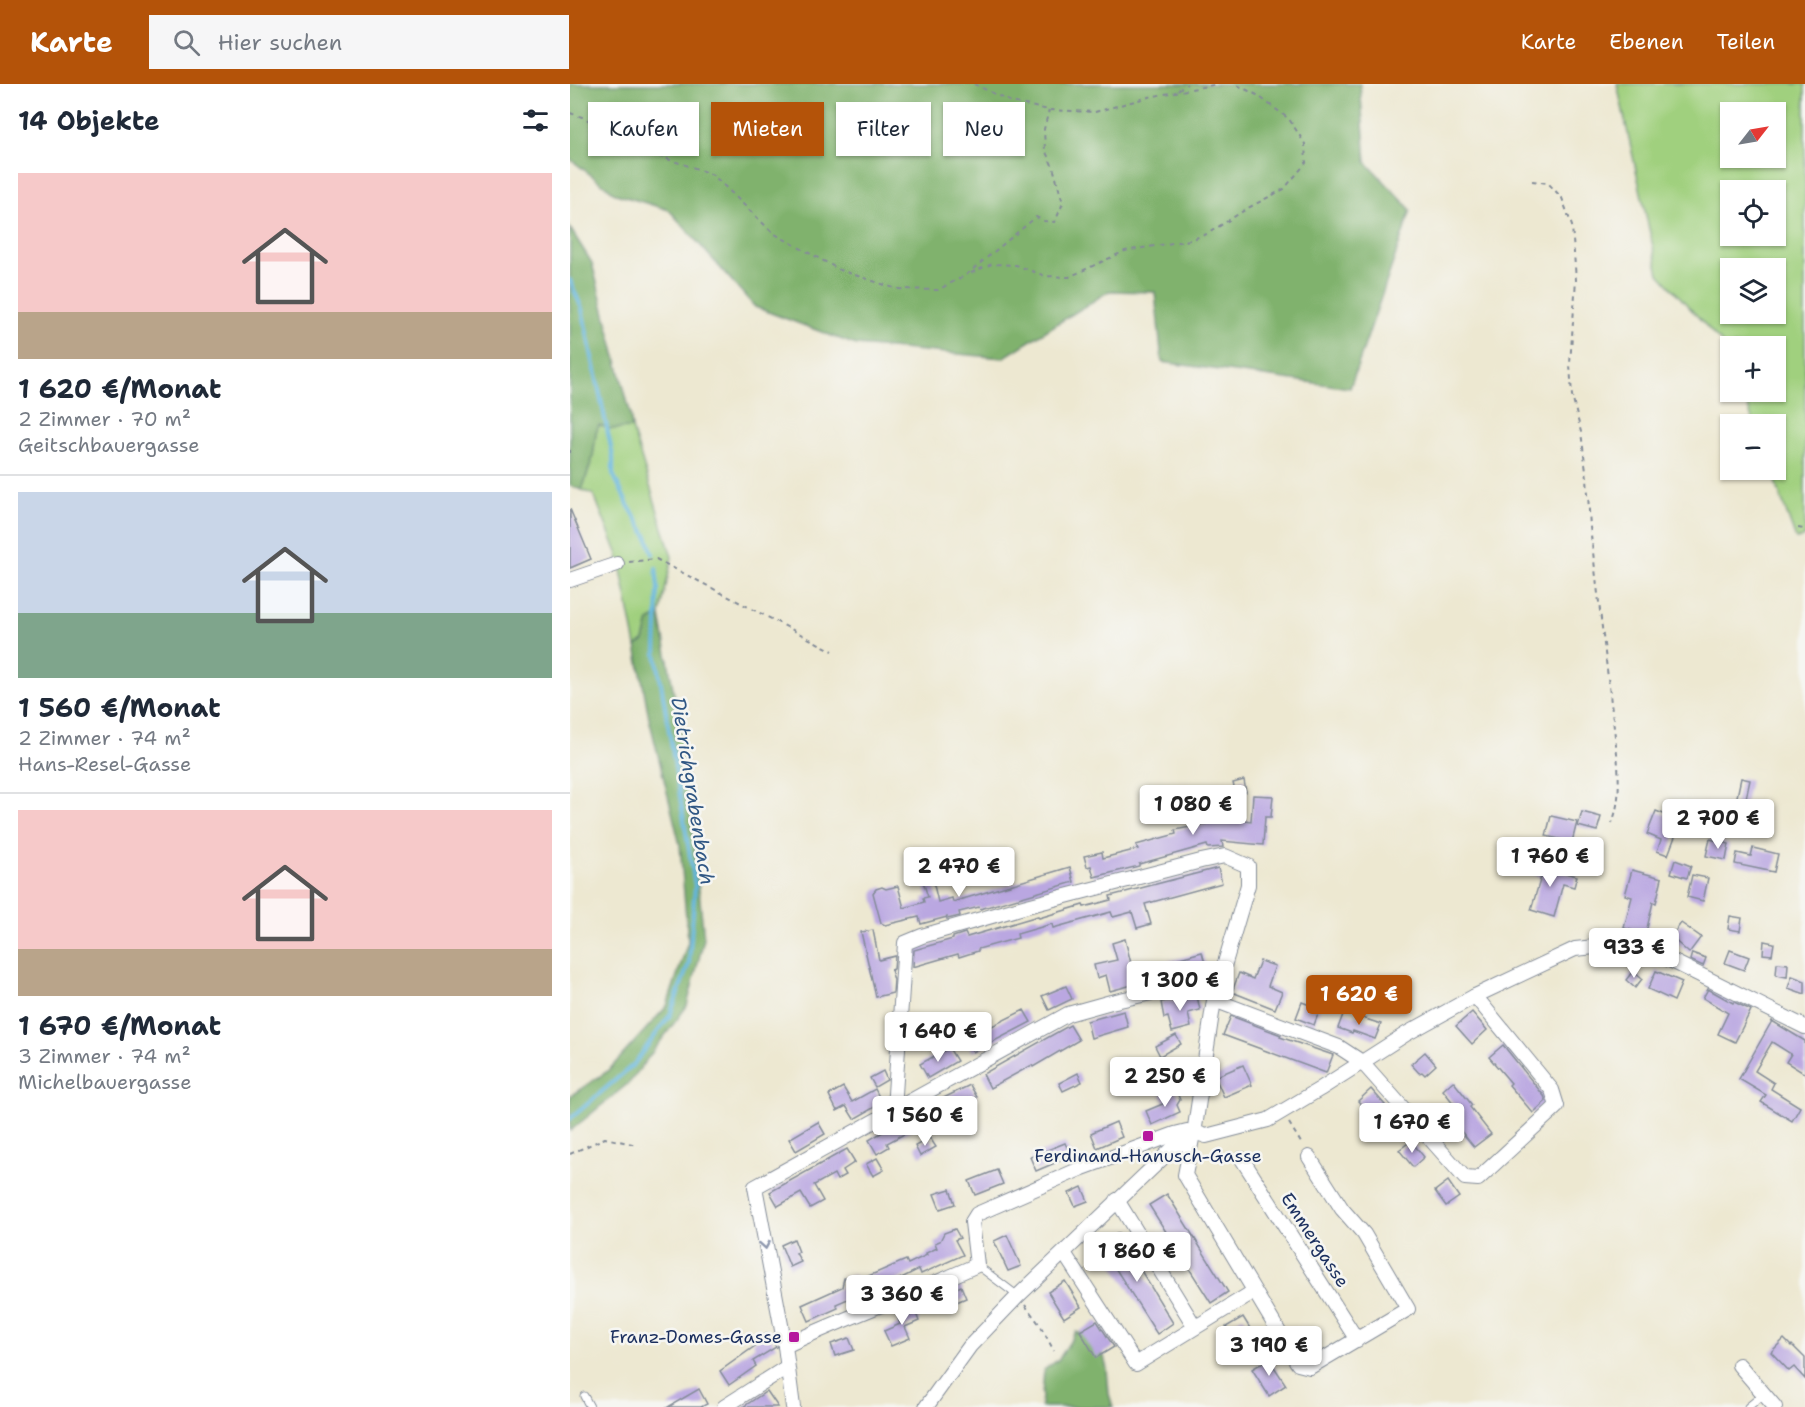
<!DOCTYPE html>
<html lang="de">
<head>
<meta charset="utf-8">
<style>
	:root { --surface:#fff; --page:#f6f6f7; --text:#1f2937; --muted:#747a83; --line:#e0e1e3; --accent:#b45309 }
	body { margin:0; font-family:"Shantell Sans",sans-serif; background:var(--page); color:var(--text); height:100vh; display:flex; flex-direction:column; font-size:22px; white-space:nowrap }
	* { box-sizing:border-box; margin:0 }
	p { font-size:20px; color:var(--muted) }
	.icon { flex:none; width:33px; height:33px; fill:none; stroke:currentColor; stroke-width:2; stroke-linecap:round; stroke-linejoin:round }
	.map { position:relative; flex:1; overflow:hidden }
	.drawer { display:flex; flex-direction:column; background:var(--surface); width:570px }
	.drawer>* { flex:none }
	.hud { position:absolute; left:18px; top:18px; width:570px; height:54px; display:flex; gap:12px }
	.needle { width:39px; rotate:59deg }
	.fabs { position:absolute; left:1150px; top:18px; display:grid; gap:12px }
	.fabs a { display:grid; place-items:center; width:66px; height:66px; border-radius:0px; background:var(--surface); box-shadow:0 2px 4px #0004; font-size:30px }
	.price { position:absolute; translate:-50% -51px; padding:0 14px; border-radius:6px; background:#fff; color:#222; font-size:20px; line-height:39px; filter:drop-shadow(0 2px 3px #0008) }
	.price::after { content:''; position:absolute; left:50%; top:36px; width:18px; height:14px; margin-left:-9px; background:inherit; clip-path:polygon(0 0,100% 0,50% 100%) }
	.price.selected { background:var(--accent); color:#fff }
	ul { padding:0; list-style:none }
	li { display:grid; align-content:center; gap:12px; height:318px; padding:0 18px }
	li+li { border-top:2px solid var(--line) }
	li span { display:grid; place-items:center; height:186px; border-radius:0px; color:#555 }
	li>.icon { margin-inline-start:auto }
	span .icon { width:108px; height:108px; fill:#fffc; stroke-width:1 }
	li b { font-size:26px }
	h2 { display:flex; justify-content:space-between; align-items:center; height:72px; padding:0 18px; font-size:26px }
	.tag { padding:0 21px; border-radius:0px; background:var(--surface); box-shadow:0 2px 4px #0004; font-size:21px; line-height:54px }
	.tag.selected { background:var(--accent); color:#fff }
	header { display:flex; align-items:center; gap:36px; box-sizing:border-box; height:84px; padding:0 30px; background:var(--accent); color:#fff }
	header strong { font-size:28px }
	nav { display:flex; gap:33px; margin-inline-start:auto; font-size:21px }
	.search { width:420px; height:54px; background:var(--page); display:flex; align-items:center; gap:15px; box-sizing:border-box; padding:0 21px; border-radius:0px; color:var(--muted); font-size:22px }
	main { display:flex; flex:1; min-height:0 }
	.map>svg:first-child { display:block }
</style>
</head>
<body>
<header>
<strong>Karte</strong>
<div class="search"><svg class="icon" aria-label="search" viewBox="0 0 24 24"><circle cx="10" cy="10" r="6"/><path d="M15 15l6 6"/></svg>Hier suchen</div>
<nav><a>Karte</a><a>Ebenen</a><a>Teilen</a></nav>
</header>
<main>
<section class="drawer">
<h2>14 Objekte<svg class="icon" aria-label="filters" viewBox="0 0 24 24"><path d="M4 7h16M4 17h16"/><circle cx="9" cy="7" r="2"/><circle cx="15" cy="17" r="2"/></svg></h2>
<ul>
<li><span style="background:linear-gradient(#f6c9c9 75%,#b9a48a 0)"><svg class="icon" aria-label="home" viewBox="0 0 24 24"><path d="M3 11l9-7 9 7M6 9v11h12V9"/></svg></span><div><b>1 620 €/Monat</b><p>2 Zimmer · 70 m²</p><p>Geitschbauergasse</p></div></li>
<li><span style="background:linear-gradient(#c9d6e8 65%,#7fa58c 0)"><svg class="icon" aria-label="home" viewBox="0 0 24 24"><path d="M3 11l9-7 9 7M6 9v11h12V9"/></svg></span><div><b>1 560 €/Monat</b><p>2 Zimmer · 74 m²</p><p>Hans-Resel-Gasse</p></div></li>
<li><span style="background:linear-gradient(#f6c9c9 75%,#b9a48a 0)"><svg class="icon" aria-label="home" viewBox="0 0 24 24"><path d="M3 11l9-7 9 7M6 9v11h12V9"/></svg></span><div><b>1 670 €/Monat</b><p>3 Zimmer · 74 m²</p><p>Michelbauergasse</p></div></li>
</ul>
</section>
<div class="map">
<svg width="1235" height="1323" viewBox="0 0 1235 1323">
	<rect width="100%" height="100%" fill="#f6f6f2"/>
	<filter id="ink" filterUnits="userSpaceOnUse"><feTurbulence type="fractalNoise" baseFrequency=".0167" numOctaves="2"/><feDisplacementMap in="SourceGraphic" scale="12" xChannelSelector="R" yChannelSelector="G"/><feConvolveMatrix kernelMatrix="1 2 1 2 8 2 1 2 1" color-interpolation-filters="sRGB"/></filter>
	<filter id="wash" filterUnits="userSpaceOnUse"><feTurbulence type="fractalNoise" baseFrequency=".008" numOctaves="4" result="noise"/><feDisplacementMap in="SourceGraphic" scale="24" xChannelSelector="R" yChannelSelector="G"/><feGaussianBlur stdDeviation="1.35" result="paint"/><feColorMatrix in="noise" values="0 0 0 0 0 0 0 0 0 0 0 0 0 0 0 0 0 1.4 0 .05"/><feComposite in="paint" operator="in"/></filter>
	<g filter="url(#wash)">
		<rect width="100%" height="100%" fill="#ede8d1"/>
		<g fill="#a0d07e" stroke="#5e806e" stroke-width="1.5" fill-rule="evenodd">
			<path d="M 1047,0 L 1235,0 L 1235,453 L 1226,455 L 1201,386 L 1206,386 L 1206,340 L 1184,340 L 1172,308 L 1206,308 L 1206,262 L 1161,262 L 1161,277 L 1157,265 L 1089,190 ZM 1161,28 L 1206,28 L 1206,74 L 1161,74 ZM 1161,106 L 1206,106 L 1206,152 L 1161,152 ZM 1161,184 L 1206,184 L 1206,230 L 1161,230 Z"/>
			<path d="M 29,341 L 39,345 L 62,344 L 102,473 L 90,531 L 79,537 L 74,557 L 66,562 L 48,471 L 24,411 L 12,406 L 23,372 L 26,349 Z"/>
		</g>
		<g fill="#80b26d" stroke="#4e7066" stroke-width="1.5">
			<path d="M 0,0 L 790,0 L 796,78 L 841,126 L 780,304 L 592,278 L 585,208 L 539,207 L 433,274 L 286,261 L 185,223 L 99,126 L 46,110 L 0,75 Z"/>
			<path d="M 0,144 L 22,179 L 60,328 L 62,344 L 39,345 L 29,341 L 26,349 L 23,372 L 12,406 L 0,402 Z"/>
			<path d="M 90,531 L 115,672 L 134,855 L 117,922 L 60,998 L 0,1047 L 0,1012 L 38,987 L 97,922 L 118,858 L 110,761 L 79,634 L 66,562 L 74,557 L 79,537 Z"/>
			<path d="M 506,1248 L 530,1256 L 537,1285 L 539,1310 L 543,1323 L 471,1323 L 474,1286 L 489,1275 Z"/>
		</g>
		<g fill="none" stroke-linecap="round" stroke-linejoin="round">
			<g stroke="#62b5dd" stroke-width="4">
				<path d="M 0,196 L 12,225 L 43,373 L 43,390 L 58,421 L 77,452 L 83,470"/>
				<path d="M 0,1035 L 64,980 L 100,931 L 119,879 L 125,802 L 86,569 L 88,504 L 86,484"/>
			</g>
		</g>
		<g id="blocks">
			<g fill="#baa7e1">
				<path d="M 0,425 L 21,475 L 0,484 Z"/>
				<path d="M 1171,694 L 1180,696 L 1174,724 L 1165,722 Z"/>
				<path d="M 674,696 L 676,708 L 666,711 L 663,699 Z"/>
				<path d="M 653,708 L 656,734 L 681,737 L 683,711 L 703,712 L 701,733 L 695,733 L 693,761 L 652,757 L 653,763 L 638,764 L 637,761 L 569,780 L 569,782 L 524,793 L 521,782 L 517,783 L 514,772 L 532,768 L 533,774 L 568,765 L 566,761 L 606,750 L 605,746 L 636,740 L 633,713 L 638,712 L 638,710 Z"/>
				<path d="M 1086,727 L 1111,737 L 1098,771 L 1087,767 L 1091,756 L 1077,750 Z"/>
				<path d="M 1012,728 L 1031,733 L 1027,747 L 1008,742 Z"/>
				<path d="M 981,732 L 1007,738 L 1002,758 L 976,752 Z"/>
				<path d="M 1140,755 L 1159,760 L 1156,776 L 1136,772 Z"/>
				<path d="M 1183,764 L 1208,770 L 1204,788 L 1165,780 L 1167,769 L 1181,772 Z"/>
				<path d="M 413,772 L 416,782 L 405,785 L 402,775 Z"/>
				<path d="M 967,776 L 986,781 L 984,786 L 1007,792 L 1004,803 L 993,800 L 984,833 L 961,826 L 971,793 L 963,790 Z"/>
				<path d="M 1105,776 L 1121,782 L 1117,794 L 1101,789 Z"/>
				<path d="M 366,783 L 370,795 L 363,797 L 368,818 L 382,814 L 383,818 L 500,783 L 504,798 L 410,825 L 409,823 L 389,828 L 390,832 L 377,835 L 377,833 L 351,840 L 349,833 L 315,841 L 311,839 L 303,809 L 306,805 L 312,803 L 316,805 L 328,802 L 334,824 L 354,818 L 353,814 L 358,813 L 350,788 Z"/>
				<path d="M 648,784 L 652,799 L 575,820 L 581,840 L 567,844 L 562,828 L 543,833 L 541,828 L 483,844 L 482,840 L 447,850 L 448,854 L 408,865 L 408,867 L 389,873 L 388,870 L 343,883 L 344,866 L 383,855 L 383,853 L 395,849 L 397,853 L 468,832 L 469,834 L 513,821 L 514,823 L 541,816 L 540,812 Z"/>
				<path d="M 1062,786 L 1092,794 L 1086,819 L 1083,818 L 1075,853 L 1060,850 L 1061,846 L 1054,844 L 1062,813 L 1055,811 Z"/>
				<path d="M 1122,791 L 1138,794 L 1133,817 L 1117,813 Z"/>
				<path d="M 1160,832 L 1172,834 L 1170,847 L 1158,845 Z"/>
				<path d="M 1111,839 L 1131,853 L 1119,869 L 1101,853 Z"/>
				<path d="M 303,846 L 309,876 L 325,872 L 324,885 L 321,886 L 324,896 L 323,909 L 306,913 L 291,848 Z"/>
				<path d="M 555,855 L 566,900 L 540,907 L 536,891 L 527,894 L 524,881 L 547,876 L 542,859 Z"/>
				<path d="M 1194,857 L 1204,859 L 1202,871 L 1193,870 Z"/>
				<path d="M 1160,866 L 1179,873 L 1174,886 L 1155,879 Z"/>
				<path d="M 632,868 L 636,883 L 603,892 L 599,877 Z"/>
				<path d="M 1122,869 L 1136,874 L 1133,882 L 1120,876 Z"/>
				<path d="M 690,877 L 705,882 L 698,902 L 712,908 L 705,925 L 662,908 L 669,889 L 683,895 Z"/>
				<path d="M 1207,879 L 1218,880 L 1217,893 L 1206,891 Z"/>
				<path d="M 1063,887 L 1072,895 L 1065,904 L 1056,896 Z"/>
				<path d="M 1086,887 L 1112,898 L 1104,917 L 1078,905 Z"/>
				<path d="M 1222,892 L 1235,897 L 1235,910 L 1218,904 Z"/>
				<path d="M 496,902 L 502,915 L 479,926 L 472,912 Z"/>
				<path d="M 1138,905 L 1163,919 L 1164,918 L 1181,926 L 1165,958 L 1148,950 L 1158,929 L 1133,914 Z"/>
				<path d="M 627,912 L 630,926 L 618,929 L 621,943 L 602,948 L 598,933 L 594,934 L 591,918 Z"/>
				<path d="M 732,918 L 750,925 L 744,941 L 726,934 Z"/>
				<path d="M 454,926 L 461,938 L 403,968 L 398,959 L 407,955 L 403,947 L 412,942 L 414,946 Z"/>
				<path d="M 554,927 L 558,943 L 521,954 L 517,937 Z"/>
				<path d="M 774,928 L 811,940 L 805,955 L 783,947 L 782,949 L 768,944 Z"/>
				<path d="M 902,928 L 917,946 L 902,960 L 886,942 Z"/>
				<path d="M 661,932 L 711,951 L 710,953 L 763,971 L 756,989 L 653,951 Z"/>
				<path d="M 360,934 L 365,942 L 345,953 L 340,945 Z"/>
				<path d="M 1202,937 L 1235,957 L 1235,990 L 1216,978 L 1221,970 L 1202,958 L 1185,987 L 1204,999 L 1201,1005 L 1230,1023 L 1222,1037 L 1191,1018 L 1196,1011 L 1169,995 Z"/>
				<path d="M 500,941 L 509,956 L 463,983 L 462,981 L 420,1004 L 413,990 Z"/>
				<path d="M 606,951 L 611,960 L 590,972 L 585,962 Z"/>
				<path d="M 933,961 L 974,1012 L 976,1017 L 963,1029 L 939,1001 L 941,999 L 919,973 Z"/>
				<path d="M 379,964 L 387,977 L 358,994 L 350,980 Z"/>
				<path d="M 855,968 L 866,981 L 855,991 L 852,988 L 849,989 L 841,980 Z"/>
				<path d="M 673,981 L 682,1001 L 654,1013 L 645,993 Z"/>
				<path d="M 313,987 L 317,996 L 305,1003 L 300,994 Z"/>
				<path d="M 508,989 L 512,998 L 493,1007 L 489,999 Z"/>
				<path d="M 883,997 L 902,1021 L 900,1023 L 921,1050 L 904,1063 L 886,1041 L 876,1050 L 867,1040 L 887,1024 L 873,1006 Z"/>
				<path d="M 400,1001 L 407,1013 L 358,1038 L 351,1025 Z"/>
				<path d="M 273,1003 L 282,1018 L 305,1005 L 312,1019 L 284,1035 L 276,1022 L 267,1027 L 259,1011 Z"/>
				<path d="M 605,1004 L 610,1016 L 607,1021 L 610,1028 L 582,1041 L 576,1027 L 595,1019 L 591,1010 Z"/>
				<path d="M 801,1005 L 815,1021 L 802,1032 L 788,1017 Z"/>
				<path d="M 333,1036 L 340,1047 L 317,1059 L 319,1063 L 307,1070 L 299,1056 Z"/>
				<path d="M 248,1038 L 255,1050 L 226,1067 L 219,1055 Z"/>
				<path d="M 546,1038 L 552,1053 L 527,1064 L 521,1049 Z"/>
				<path d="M 360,1054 L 366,1063 L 350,1072 L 345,1062 Z"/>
				<path d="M 841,1057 L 854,1073 L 843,1083 L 829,1066 Z"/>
				<path d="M 495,1059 L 501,1072 L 466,1087 L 460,1073 Z"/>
				<path d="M 277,1065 L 285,1078 L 273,1086 L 276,1091 L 267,1096 L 264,1090 L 244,1101 L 253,1117 L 240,1124 L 231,1109 L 208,1122 L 200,1108 Z"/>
				<path d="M 307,1074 L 314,1086 L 303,1092 L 296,1080 Z"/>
				<path d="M 427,1086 L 433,1100 L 405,1111 L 399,1097 Z"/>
				<path d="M 878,1097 L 889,1113 L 876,1122 L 865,1107 Z"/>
				<path d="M 512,1103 L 518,1117 L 505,1122 L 499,1109 Z"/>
				<path d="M 380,1105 L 385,1120 L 370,1125 L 364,1110 Z"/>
				<path d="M 597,1110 L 658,1208 L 641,1219 L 579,1121 Z"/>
				<path d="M 385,1145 L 390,1154 L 385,1156 L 393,1171 L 351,1190 L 349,1185 L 304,1208 L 303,1204 L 266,1220 L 268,1224 L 239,1237 L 232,1221 L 272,1203 L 274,1194 L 284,1191 L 287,1197 L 336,1176 L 338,1180 L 357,1171 L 356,1169 L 367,1164 L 365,1159 L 370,1157 L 374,1149 Z"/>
				<path d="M 548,1149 L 603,1239 L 587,1250 L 530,1160 Z"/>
				<path d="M 437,1151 L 451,1182 L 438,1187 L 424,1157 Z"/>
				<path d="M 224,1155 L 229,1168 L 226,1169 L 231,1178 L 220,1183 L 211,1161 Z"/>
				<path d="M 495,1197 L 511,1223 L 494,1234 L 478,1208 Z"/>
				<path d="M 391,1202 L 396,1214 L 370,1225 L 365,1214 Z"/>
				<path d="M 343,1222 L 349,1237 L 335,1243 L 340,1254 L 321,1262 L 314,1247 L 330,1240 L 326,1229 Z"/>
				<path d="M 673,1233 L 689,1259 L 672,1269 L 656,1243 Z"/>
				<path d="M 527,1237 L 544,1263 L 526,1274 L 510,1247 Z"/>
				<path d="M 198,1249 L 206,1263 L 183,1277 L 186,1282 L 159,1301 L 150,1287 L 185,1262 L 183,1258 Z"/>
				<path d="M 279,1254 L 284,1266 L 265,1272 L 261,1260 Z"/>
				<path d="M 1214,1255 L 1221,1262 L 1222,1261 L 1235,1274 L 1235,1295 L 1224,1283 L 1219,1287 L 1201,1268 Z"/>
				<path d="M 699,1275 L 716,1301 L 699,1312 L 682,1285 Z"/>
				<path d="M 129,1305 L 137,1320 L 131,1323 L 98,1323 Z"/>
				<path d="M 197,1307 L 208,1323 L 173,1323 Z"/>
			</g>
		</g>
	</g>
	<g filter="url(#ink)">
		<use href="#blocks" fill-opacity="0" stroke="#848c98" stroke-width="1.5"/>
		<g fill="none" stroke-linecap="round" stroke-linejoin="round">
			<defs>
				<g id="service">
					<path d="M 407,1181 L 448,1212"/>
					<path d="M 14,1312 L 20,1323"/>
					<path d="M 1178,1323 L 1194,1310"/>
				</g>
				<g id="minor">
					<path d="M 0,496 L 47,480"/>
					<path d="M 644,916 L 769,963 L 792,978 L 895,1094 L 908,1095 L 987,1022 L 982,1006 L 905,912"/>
					<path d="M 324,1025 L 335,859 L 352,852 L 457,822 L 631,777 L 655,772 L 678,782 L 678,801 L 644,916 L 625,1043"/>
					<path d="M 630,1050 L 636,1052 L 698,1036 L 750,1005 L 836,950 L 905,912 L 1005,865 L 1035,862 L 1069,866 L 1098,875 L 1235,943"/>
					<path d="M 622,1055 L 615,1091 L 728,1280 L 740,1283 L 838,1225 L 794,1150 L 772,1125 L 739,1073"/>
					<path d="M 672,1075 L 787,1256"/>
					<path d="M 547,1116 L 625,1243"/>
					<path d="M 494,1169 L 566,1280 L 683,1208"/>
					<path d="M 215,1262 C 278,1232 343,1210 407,1181 L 402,1138 L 407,1130 L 510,1085 L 605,1050 L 617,1047"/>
					<path d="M 1169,1281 L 1205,1323"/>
					<path d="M 154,1323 L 217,1283"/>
					<path d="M 223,1323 L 215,1262 L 185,1103 L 498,930 L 541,918 L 630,898 L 647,908"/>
					<path d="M 356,1323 L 400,1262 L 448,1212 L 601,1066 L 619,1053"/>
				</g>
			</defs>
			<use href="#service" stroke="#848c98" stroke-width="9"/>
			<use href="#minor" stroke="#848c98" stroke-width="16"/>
			<g stroke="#848c98" stroke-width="2" stroke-dasharray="4.5 4.5" stroke-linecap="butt">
				<path d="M 404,0 L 441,18 L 479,26 L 525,28 L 579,13 L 648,0"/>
				<path d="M 608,6 L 617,0"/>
				<path d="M 0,29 L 15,34 L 57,62 L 122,83 L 143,91 L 203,149 L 270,186 L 327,205 L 368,206 L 396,191 L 466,133 L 474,137 L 485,138 L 493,119 L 483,83 L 475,66 L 474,45 L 479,26"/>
				<path d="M 962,97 L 978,99 L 992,114 L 1002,142 L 1006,196 L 1000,280 L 1002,312 L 1011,348 L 1017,394 L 1020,443 L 1047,669 C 1049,693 1051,716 1042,739"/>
				<path d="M 401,189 L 422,180 L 446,181 L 475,192 L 499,193 L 555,167 L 620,156 L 637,150 L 678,124 L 714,105 L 736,79 L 735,60 L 719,35 L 687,11 L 665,0"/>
				<path d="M 0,366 L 0,369"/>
				<path d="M 1228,444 L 1235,445"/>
				<path d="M 59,478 L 86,475 L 263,567"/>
				<path d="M 719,1039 L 733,1062"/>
				<path d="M 0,1070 L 35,1054 L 67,1061"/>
				<path d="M 455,1221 L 470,1241 L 484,1267"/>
			</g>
			<use href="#service" stroke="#fff" stroke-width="7"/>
			<use href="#minor" stroke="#fff" stroke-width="14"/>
		</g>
		<defs><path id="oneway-chevron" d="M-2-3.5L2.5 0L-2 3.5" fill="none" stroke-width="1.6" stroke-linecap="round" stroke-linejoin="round" transform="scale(1.5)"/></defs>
		<use stroke="#8d97ae" href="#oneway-chevron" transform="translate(195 1161) rotate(80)"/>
	</g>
	<g fill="#b5179e" stroke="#f6f6f2" stroke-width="2">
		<rect x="572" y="1046" width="12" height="12" rx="3"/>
		<rect x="218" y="1247" width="12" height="12" rx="3"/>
	</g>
	<g text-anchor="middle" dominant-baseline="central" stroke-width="5" stroke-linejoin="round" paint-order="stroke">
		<g font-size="18" fill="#1b2f5e" stroke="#f6f6f2">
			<text x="578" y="1072">Ferdinand-Hanusch-Gasse</text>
			<text x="212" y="1253" text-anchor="end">Franz-Domes-Gasse</text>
		</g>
		<g font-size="18" fill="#1b2f5e" stroke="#f6f6f2">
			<text transform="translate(745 1156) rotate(57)">Emmergasse</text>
		</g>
		<g font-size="20" font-style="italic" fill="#305784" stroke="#f6f6f2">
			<text transform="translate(123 707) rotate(81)">Dietrichgrabenbach</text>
		</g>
	</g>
</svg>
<div class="fabs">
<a><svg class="needle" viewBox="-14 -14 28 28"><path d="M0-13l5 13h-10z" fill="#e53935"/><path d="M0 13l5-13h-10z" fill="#747a83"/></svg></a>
<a><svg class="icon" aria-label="locate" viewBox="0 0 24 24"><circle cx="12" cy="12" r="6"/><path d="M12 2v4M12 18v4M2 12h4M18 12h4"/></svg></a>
<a><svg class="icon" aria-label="layers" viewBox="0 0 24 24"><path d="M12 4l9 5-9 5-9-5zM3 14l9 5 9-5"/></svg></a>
<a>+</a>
<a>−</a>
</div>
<b class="price" style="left:623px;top:752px">1 080 €</b>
<b class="price" style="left:1148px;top:766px">2 700 €</b>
<b class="price" style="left:980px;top:804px">1 760 €</b>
<b class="price" style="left:389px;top:814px">2 470 €</b>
<b class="price" style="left:1064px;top:895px">933 €</b>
<b class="price" style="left:610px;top:928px">1 300 €</b>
<b class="price selected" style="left:789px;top:942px">1 620 €</b>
<b class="price" style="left:368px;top:979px">1 640 €</b>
<b class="price" style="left:595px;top:1024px">2 250 €</b>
<b class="price" style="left:355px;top:1063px">1 560 €</b>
<b class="price" style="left:842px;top:1070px">1 670 €</b>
<b class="price" style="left:567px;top:1199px">1 860 €</b>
<b class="price" style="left:332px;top:1242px">3 360 €</b>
<b class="price" style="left:699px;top:1293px">3 190 €</b>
<div class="hud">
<a class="tag">Kaufen</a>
<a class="tag selected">Mieten</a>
<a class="tag">Filter</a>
<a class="tag">Neu</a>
</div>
</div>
</main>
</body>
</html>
